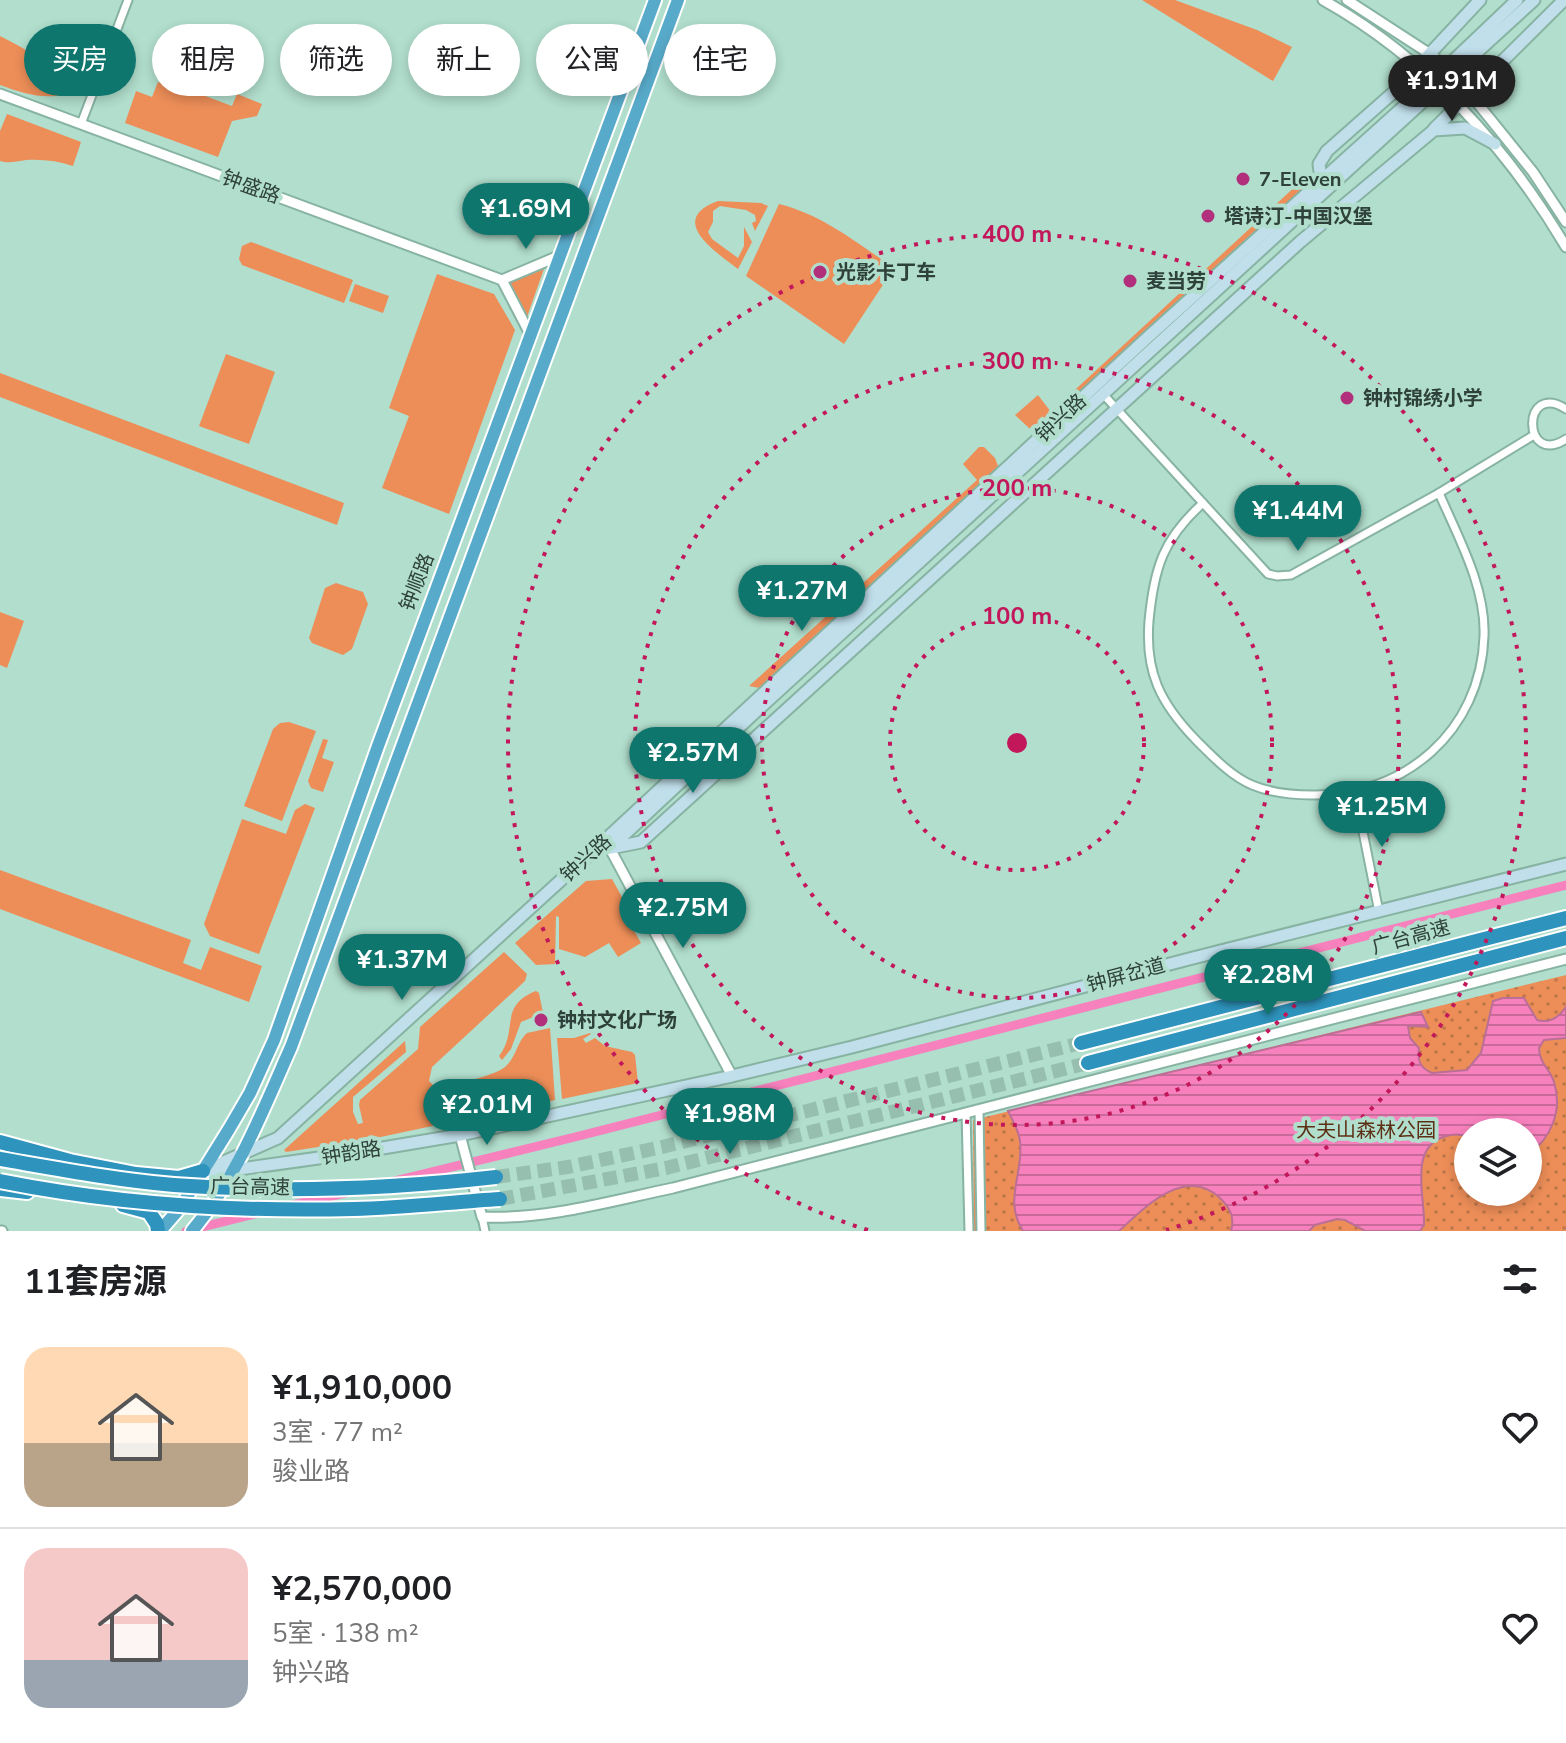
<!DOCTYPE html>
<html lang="zh">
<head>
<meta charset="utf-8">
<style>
	:root { --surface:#fff; --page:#f6f6f6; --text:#202124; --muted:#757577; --line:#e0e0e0; --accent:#0f766e }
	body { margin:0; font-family:"Nunito Sans","Noto Sans SC",sans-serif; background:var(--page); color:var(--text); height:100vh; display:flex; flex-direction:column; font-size:30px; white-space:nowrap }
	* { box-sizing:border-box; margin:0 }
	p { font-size:26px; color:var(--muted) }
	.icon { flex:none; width:44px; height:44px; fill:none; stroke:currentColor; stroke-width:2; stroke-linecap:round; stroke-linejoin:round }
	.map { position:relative; height:1231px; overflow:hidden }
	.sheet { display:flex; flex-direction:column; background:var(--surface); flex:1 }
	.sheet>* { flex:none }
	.hud { position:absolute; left:24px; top:24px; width:800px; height:72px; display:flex; gap:16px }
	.fabs { position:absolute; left:1454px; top:1118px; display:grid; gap:16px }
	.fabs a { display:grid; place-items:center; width:88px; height:88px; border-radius:50%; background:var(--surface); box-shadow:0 4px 12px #0003; font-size:40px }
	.price { position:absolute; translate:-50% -68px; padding:0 18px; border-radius:28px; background:var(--accent); color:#fff; font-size:26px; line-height:52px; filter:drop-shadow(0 2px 4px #0008) }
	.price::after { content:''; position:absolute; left:50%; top:48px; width:24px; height:18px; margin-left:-12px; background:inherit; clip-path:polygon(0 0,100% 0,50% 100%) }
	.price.on { background:#222; color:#fff }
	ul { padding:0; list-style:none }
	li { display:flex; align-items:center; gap:24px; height:200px; padding:0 24px }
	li+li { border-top:2px solid var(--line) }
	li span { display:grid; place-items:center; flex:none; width:224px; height:160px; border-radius:24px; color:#555 }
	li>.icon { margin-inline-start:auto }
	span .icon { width:96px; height:96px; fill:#fffc; stroke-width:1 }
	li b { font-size:34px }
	h2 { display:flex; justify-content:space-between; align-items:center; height:96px; padding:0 24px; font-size:34px }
	.pill { padding:0 28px; border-radius:36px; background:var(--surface); box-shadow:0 4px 12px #0003; font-size:28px; line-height:72px }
	.pill.on { background:var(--accent); color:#fff }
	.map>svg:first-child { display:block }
</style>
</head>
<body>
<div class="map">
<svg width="1566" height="1231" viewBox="0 0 1566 1231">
	<defs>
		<pattern id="park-dots" width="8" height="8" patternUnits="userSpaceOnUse" patternTransform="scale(2)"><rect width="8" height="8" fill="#ed8e58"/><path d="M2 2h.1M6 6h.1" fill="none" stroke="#c0764a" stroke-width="1.8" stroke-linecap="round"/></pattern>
		<pattern id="water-rules" width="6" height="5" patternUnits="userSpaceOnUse" patternTransform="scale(2)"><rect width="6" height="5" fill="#f781bd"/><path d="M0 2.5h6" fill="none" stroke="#c86b9b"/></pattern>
	</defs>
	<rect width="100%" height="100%" fill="#b1decd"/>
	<g fill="#ed8e58">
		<path d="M 1142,0 L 1175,0 L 1257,30 L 1292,47 L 1273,81 Z"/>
		<path d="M 0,36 C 35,54 45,59 63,95 C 40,99 22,93 0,85 Z"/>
		<path d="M 158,82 L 182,91 L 184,88 L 232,106 L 237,94 L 262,104 L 257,116 L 232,121 L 218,157 L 125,123 L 136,91 L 152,97 Z"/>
		<path d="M 7,114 L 81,142 L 73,166 C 58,161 43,159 26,160 C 17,161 9,164 0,161 L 0,131 Z"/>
		<path d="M 1299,183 L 1302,190 L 1189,297 L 1042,426 L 1029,428 L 1015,415 L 1038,395 L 1051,412 Z"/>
		<path d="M 718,201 L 761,203 L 768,206 L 755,231 L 752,223 L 756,221 L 755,215 L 746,210 L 720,206 L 713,211 L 713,222 L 708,232 L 712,239 L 738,258 L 744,246 L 744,227 L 752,242 L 738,269 C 716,252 666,220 718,201 Z"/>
		<path d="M 779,204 C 823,215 857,243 894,268 L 844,344 L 746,276 Z"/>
		<path d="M 251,242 L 353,280 L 344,303 L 242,265 L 239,259 L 242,246 Z"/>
		<path d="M 545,266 L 527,317 L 510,282 Z"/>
		<path d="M 437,274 L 494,294 L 515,330 L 449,514 L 382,488 L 409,416 L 389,408 Z"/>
		<path d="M 355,284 L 389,296 L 383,313 L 349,301 Z"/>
		<path d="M 226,354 L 275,372 L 249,444 L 199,426 Z"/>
		<path d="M 0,373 L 344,503 L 337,525 L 0,397 Z"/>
		<path d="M 979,447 L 984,447 L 995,458 L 998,466 L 993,476 L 760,688 L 749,686 L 977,480 L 963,464 Z"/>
		<path d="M 336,583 L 363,592 L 368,604 L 352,649 L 343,655 L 312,643 L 309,638 L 325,588 Z"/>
		<path d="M 0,612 L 24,621 L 7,668 L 0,665 Z"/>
		<path d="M 289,722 L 316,731 L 282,821 L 244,806 L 273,729 L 280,723 Z"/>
		<path d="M 323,739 L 328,740 L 322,758 L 334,762 L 323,792 L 311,788 L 308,781 Z"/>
		<path d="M 305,804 L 315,808 L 259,954 L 210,936 L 204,924 L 242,819 L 286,834 L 295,810 Z"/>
		<path d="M 0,870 L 191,940 L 183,963 L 201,970 L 210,947 L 262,966 L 249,1002 L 0,909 Z"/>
		<path d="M 612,879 L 638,926 L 633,929 L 641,943 L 618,957 L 609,943 L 585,957 L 559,949 L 559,917 L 556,916 L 555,964 L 536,965 L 515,943 L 586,881 Z"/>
		<path d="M 504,952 L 527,974 L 525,981 L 432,1067 L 429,1081 L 433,1085 C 442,1089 499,1075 506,1066 C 516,1057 517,1042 527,1033 L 550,1028 L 555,1100 L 376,1138 L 286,1152 L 284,1150 L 405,1041 L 406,1052 L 353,1097 L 353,1112 L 358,1124 L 363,1123 L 359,1105 L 360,1100 L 418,1049 L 420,1027 Z"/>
		<path d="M 536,991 L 539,993 L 543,1013 L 521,1022 L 511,1049 L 502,1060 L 499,1056 C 519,1030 498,1006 536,991 Z"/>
		<path d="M 590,1033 L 591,1034 L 583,1039 L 586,1043 L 595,1038 L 605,1046 L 632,1052 L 635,1055 L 638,1083 L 562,1099 L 557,1038 L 574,1038 Z"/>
	</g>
	<path fill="url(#park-dots)" fill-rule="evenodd" d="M 1566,975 L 1566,1231 L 974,1231 L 973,1120 ZM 1468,1132 L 1528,1132 L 1528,1192 L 1468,1192 Z"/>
	<path fill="url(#water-rules)" stroke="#bb6e96" stroke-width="2" d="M 1503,998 L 1524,998 L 1537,1020 C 1550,1024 1559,1017 1566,1007 L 1566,1038 L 1544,1040 L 1539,1048 C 1539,1063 1550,1069 1554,1082 C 1563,1111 1551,1138 1528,1155 L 1528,1132 L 1468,1132 L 1468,1138 C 1460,1133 1453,1134 1443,1137 C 1409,1149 1425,1197 1424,1225 L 1420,1231 L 1365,1231 L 1345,1220 L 1337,1219 L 1315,1225 L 1309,1231 L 1231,1231 C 1235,1217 1230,1208 1220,1198 C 1185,1165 1144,1208 1119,1231 L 1023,1231 C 1003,1199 1024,1175 1020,1141 C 1019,1131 1013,1121 1008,1111 L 1421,1012 L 1428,1027 L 1408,1026 L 1410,1038 L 1419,1048 C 1417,1060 1420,1068 1432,1073 L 1467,1070 L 1481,1053 L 1493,1001 Z"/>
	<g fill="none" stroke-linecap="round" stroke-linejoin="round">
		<g stroke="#f781bd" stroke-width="9">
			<path d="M 394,1181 L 579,1136 L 1566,885"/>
			<path d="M 293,1205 L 345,1193"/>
			<path d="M 186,1231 L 259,1213"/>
		</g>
		<g stroke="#97bfb0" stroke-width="14" stroke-dasharray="14 7" stroke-linecap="butt">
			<path d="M 496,1177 L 568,1167 L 662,1147 L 1081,1043"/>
			<path d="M 500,1199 L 666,1168 L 1088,1063"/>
		</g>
		<defs>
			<g id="minor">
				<path d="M 81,124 L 128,0"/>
				<path d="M 1103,394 L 1268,574 L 1277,576 L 1291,575 L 1439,493 L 1534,435"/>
				<path d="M 1566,409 C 1521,380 1522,468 1566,439"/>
				<path d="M 1203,503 C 1163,539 1154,568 1149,621 C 1145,672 1160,703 1196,740 C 1212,756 1231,776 1252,785 C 1271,793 1292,795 1312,795 C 1404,797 1481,731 1484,636 C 1486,587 1458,537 1439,493"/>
				<path d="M 1355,792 L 1379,912"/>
				<path d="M 979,1110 L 981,1231"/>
				<path d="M 966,1113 L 969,1231"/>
				<path d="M 482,1217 L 485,1231"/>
			</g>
			<g id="tertiary">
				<path d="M 1323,0 C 1425,57 1507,147 1566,247"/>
				<path d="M 1347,0 L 1430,54 L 1454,74 L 1533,172 L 1566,222"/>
				<path d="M 0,94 L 502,280"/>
				<path d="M 502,280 L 561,255"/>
				<path d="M 502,280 L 530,334"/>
				<path d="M 607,843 L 732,1076"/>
				<path d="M 460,1135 L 482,1217 C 546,1220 611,1201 673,1188 L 1566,959"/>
				<path d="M 0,1231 L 2,1231"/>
			</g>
			<g id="secondary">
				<path d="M 1434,129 L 1564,0"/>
				<path d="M 1321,179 L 1319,164 L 1327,151 L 1395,91 L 1480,0"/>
				<path d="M 610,848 L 751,716 L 1534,0"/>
				<path d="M 611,848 L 641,842 L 1300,242 L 1434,130 L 1465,128 L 1495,144"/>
				<path d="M 203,1171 L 278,1138 L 605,840 L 1148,337 L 1433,80 L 1517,0"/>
				<path d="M 210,1171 L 233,1170 L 347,1154 L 460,1135 L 732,1076 L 852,1047 L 1189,959 L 1566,864"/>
			</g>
			<g id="trunk">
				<path d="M 160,1231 L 180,1208 L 229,1129 L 250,1093 L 274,1040 L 378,746 L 655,0"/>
				<path d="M 192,1231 C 237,1178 263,1110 291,1047 L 678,0"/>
			</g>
			<g id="motorway">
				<path d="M 1081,1043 L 1566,918"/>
				<path d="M 1088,1063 L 1566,938"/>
				<path d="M 0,1142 L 70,1161 L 136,1174 L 179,1178 L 203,1171"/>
				<path d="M 0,1189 L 27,1192"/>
				<path d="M 123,1205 L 149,1212 L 157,1224 L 158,1231"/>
			</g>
		</defs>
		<use href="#minor" stroke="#87b3a2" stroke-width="11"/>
		<use href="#tertiary" stroke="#87b3a2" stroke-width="13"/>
		<use href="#secondary" stroke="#87b3a2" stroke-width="15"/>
		<use href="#trunk" stroke="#fff" stroke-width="16"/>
		<use href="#motorway" stroke="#fff" stroke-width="18"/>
		<use href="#minor" stroke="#fff" stroke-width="7"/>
		<use href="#tertiary" stroke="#fff" stroke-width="9"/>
		<use href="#secondary" stroke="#c0dfeb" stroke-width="11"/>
		<use href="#trunk" stroke="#58aaca" stroke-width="12"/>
		<use href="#motorway" stroke="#2e94bd" stroke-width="14"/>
		<defs>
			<g id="motorway-bridge">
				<path d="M 0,1159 C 58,1169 116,1180 174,1185 C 281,1193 389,1189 496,1177"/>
				<path d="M 0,1181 C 116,1204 236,1212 354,1209 C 403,1208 452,1202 500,1199"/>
			</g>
		</defs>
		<use href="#motorway-bridge" stroke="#fff" stroke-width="18" stroke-linecap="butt"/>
		<use href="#motorway-bridge" stroke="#2e94bd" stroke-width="14"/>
	</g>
	<g fill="none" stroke="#c2185b" stroke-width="4" stroke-dasharray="4 8">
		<circle cx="1017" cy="743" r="127"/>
		<circle cx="1017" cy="743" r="255"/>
		<circle cx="1017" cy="743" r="382"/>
		<path d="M868 1230A509 509 0 1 1 1166 1230"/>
	</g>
	<g fill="#b2307b" stroke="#b1decd" stroke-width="3">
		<circle cx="1243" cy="179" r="8"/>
		<circle cx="1208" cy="216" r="8"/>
		<circle cx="820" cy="272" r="8"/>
		<circle cx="1130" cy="281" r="8"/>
		<circle cx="1347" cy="398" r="8"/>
		<circle cx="541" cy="1020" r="8"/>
	</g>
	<g text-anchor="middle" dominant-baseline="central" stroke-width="8" stroke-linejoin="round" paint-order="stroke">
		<g font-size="20" font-weight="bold" fill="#2e413a" stroke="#b1decd" text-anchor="start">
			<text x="1259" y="179">7-Eleven</text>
			<text x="1224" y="216">塔诗汀-中国汉堡</text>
			<text x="836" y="272">光影卡丁车</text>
			<text x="1146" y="281">麦当劳</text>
			<text x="1363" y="398">钟村锦绣小学</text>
			<text x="557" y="1020">钟村文化广场</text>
		</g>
		<g font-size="20" fill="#2e413a" stroke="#b1decd">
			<text transform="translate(251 187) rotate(20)">钟盛路</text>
			<text transform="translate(1061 418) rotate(-43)">钟兴路</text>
			<text transform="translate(417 582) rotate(-69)">钟顺路</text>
			<text transform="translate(586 858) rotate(-42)">钟兴路</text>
			<text transform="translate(1411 937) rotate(-15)">广台高速</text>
			<text transform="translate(1126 975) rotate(-15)">钟屏岔道</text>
			<text transform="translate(351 1153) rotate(-9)">钟韵路</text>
			<text transform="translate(250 1187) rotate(1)">广台高速</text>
		</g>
		<g font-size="20" fill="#5c3015" stroke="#b1decd">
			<text x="1366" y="1130">大夫山森林公园</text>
		</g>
	</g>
	<circle cx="1017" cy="743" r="12" fill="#c2185b" stroke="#b1decd" stroke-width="4"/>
	<g font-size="24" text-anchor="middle" font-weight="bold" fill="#c2185b" stroke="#b1decd" stroke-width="8" stroke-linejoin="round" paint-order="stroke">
		<text x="1017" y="242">400 m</text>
		<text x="1017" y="369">300 m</text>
		<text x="1017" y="496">200 m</text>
		<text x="1017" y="624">100 m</text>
	</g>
</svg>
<div class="fabs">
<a><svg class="icon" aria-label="layers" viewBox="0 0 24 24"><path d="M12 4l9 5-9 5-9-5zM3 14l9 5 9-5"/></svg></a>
</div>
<b class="price on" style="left:1452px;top:123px">¥1.91M</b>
<b class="price" style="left:526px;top:251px">¥1.69M</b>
<b class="price" style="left:1298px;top:553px">¥1.44M</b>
<b class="price" style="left:802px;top:633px">¥1.27M</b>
<b class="price" style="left:693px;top:795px">¥2.57M</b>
<b class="price" style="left:1382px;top:849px">¥1.25M</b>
<b class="price" style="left:683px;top:950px">¥2.75M</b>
<b class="price" style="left:402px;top:1002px">¥1.37M</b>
<b class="price" style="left:1268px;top:1017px">¥2.28M</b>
<b class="price" style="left:487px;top:1147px">¥2.01M</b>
<b class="price" style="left:730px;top:1156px">¥1.98M</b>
<div class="hud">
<a class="pill on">买房</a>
<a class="pill">租房</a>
<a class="pill">筛选</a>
<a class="pill">新上</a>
<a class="pill">公寓</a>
<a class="pill">住宅</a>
</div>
</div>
<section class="sheet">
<h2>11套房源<svg class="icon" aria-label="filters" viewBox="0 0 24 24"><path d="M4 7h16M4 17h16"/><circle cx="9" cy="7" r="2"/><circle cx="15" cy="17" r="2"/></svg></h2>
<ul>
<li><span style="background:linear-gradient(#ffd9b3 60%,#b9a48a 0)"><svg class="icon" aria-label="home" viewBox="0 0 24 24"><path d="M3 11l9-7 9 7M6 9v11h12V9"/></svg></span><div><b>¥1,910,000</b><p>3室 · 77 m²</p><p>骏业路</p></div><svg class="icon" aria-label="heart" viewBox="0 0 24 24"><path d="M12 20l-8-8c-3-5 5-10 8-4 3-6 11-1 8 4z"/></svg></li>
<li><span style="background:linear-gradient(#f6c9c9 70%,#9aa5b1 0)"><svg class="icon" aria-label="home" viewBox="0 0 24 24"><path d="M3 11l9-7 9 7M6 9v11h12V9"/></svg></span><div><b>¥2,570,000</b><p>5室 · 138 m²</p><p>钟兴路</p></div><svg class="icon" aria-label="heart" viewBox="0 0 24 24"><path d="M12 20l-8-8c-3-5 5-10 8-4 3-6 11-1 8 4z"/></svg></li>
</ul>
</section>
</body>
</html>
